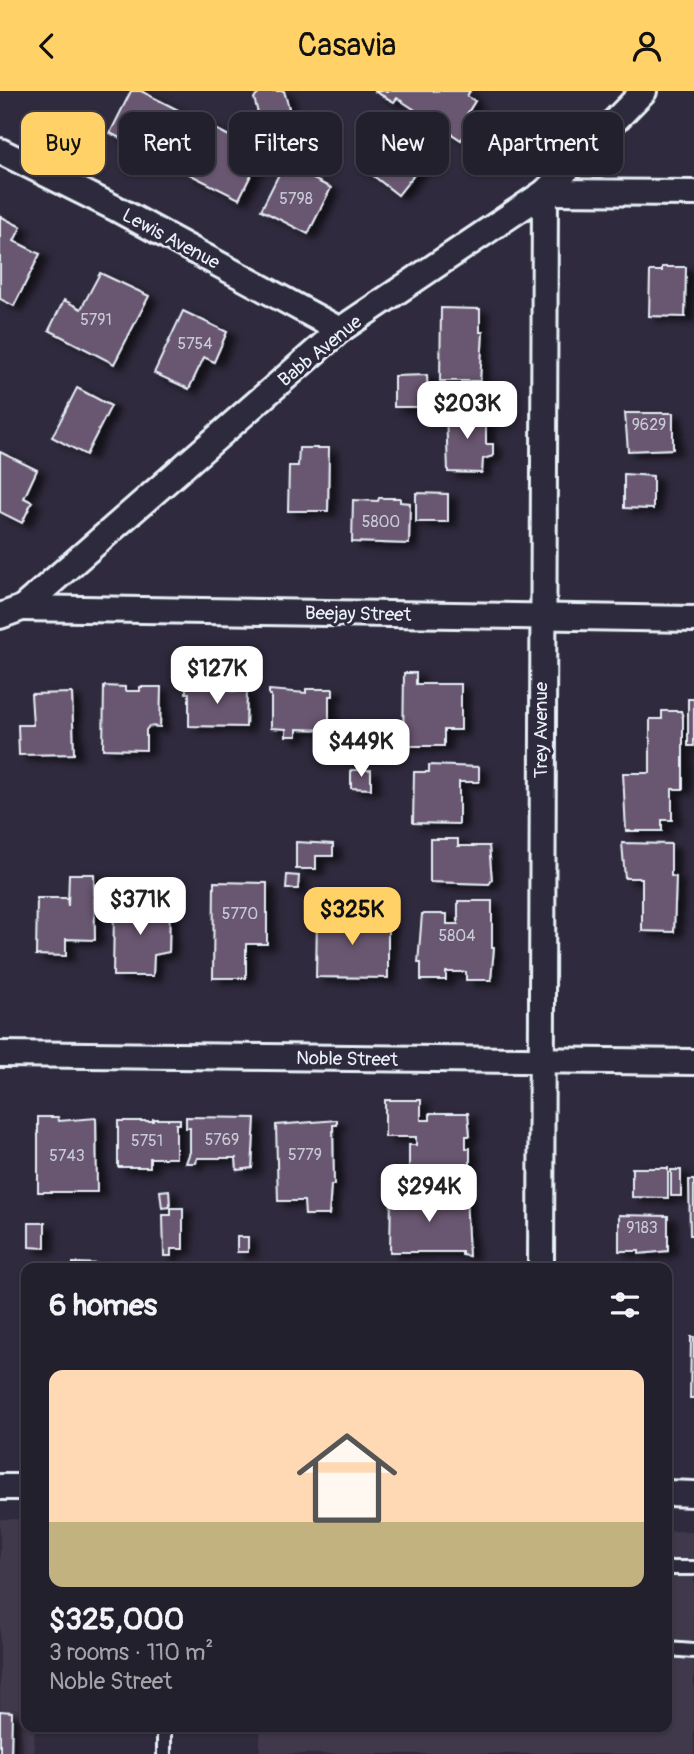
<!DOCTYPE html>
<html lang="en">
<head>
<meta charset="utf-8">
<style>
	:root { --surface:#23202e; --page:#2b2836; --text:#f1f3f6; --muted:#a3a3aa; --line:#403e4a; --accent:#ffd166 }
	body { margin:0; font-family:Pangolin,sans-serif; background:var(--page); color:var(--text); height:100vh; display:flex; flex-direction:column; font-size:26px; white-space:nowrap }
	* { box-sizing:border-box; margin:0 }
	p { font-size:23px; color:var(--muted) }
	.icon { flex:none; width:38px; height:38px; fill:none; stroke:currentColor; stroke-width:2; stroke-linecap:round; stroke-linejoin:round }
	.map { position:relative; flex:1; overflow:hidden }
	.side { position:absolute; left:21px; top:1172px; width:651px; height:469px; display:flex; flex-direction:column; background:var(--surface); border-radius:14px; box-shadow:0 2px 5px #0004,0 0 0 2px var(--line) }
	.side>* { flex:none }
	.guide { position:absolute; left:21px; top:21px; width:653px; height:63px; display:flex; gap:14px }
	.price { position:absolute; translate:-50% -60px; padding:0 16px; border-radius:14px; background:#fff; color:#222; font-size:23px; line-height:46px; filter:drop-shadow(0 2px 4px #0008) }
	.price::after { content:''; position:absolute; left:50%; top:42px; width:21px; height:16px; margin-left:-10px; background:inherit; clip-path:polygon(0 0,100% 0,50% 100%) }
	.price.on { background:var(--accent); color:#111 }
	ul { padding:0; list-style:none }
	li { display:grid; align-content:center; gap:14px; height:371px; padding:0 28px }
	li+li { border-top:2px solid var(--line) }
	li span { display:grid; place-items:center; height:217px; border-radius:14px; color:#555 }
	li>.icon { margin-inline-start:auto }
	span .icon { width:126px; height:126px; fill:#fffc; stroke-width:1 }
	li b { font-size:30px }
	h2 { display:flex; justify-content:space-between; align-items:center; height:84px; padding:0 28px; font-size:30px }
	.pill { padding:0 24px; border-radius:14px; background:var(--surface); box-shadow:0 2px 5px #0004,0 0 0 2px var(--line); font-size:24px; line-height:63px }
	.pill.on { background:var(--accent); color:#111 }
	header { display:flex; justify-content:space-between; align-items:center; height:91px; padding:0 28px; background:var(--accent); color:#111; font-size:32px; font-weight:600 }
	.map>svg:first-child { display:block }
</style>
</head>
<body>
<header><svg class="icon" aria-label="back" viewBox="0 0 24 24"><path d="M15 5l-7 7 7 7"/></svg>Casavia<svg class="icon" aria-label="person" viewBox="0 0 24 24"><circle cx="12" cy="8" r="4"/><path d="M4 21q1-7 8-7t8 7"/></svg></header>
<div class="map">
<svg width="694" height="1663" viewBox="0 0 694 1663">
	<defs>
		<filter id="shadow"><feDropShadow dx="8" dy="4.5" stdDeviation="3.5" flood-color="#0009"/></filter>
	</defs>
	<rect width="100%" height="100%" fill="#2f2a3d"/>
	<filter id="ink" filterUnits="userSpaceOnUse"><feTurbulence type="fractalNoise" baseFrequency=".0143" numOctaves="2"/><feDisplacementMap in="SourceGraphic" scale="14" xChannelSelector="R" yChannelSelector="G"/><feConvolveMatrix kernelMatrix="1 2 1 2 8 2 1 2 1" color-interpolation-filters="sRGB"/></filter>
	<g filter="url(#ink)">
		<g fill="#40374c">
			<path d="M 0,1428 L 26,1428 L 26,1636 L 35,1636 L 34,1663 L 0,1663 Z"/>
			<path d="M 667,1440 L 694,1440 L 694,1663 L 260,1663 L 260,1636 L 667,1636 Z"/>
		</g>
		<g fill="#69566f" stroke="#e8f1f8" stroke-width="2" filter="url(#shadow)">
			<path d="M 131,0 L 141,0 L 182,21 L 159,67 L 110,42 Z"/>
			<path d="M 262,0 L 284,0 L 289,17 L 274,32 L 259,26 L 254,7 Z"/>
			<path d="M 374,0 L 470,0 L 467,5 L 475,10 L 467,23 L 475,28 L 461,49 L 397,7 L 394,11 Z"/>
			<path d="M 391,27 L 433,60 L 398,104 L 357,72 Z"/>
			<path d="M 206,33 L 262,62 L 239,108 L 187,82 Z"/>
			<path d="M 284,73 L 331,97 L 308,143 L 261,119 Z"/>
			<path d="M 0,125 L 21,136 L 14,150 L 40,163 L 14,215 L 0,208 Z"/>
			<path d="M 662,176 L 686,176 L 685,226 L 649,225 L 650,180 L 662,180 Z"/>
			<path d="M 100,182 L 149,205 L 114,273 L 49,239 L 64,209 L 81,218 Z"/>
			<path d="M 441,217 L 480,218 L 480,241 L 483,241 L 480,290 L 440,290 Z"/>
			<path d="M 183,220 L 227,241 L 214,271 L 204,266 L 189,298 L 154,282 Z"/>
			<path d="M 427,284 L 428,316 L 394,316 L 394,285 Z"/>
			<path d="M 77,297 L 111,315 L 86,364 L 52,346 Z"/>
			<path d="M 446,320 L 486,320 L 486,353 L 493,353 L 493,365 L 483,368 L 482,382 L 448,381 Z"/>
			<path d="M 625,322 L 673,322 L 673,358 L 628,360 Z"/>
			<path d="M 299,357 L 329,357 L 328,420 L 288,420 L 289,375 L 298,375 Z"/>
			<path d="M 0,361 L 37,379 L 24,407 L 32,411 L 22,432 L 0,421 Z"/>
			<path d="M 624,383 L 653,385 L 653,418 L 624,417 Z"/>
			<path d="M 416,402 L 448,403 L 448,431 L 416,431 Z"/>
			<path d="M 379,407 L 400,407 L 400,411 L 410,412 L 409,453 L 352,451 L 353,409 L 378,410 Z"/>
			<path d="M 404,582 L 416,582 L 416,593 L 461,593 L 461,639 L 444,639 L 444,655 L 403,655 Z"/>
			<path d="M 207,592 L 231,592 L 231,600 L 247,600 L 246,636 L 189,635 L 189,602 L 186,602 L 186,596 L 207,596 Z"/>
			<path d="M 104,595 L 125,596 L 125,600 L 140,600 L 140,596 L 161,596 L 160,636 L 149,635 L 146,639 L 146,659 L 103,658 Z"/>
			<path d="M 306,598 L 333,598 L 333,605 L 329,605 L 329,639 L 297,638 L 297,645 L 286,645 L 286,638 L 271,637 L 271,604 L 269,604 L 269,599 L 306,602 Z"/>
			<path d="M 72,602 L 74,663 L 19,664 L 18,634 L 33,634 L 31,603 Z"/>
			<rect x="688" y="608" width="6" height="47"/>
			<path d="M 662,620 L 681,620 L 683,627 L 683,698 L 672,698 L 672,729 L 662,729 L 662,740 L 626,740 L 623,682 L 650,682 L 650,628 L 662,628 Z"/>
			<path d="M 356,649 L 370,650 L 369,663 L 356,663 Z"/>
			<path d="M 429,674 L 479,676 L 479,691 L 459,691 L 459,733 L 413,732 L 414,681 L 429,681 Z"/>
			<path d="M 351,679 L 371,679 L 371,698 L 351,697 Z"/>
			<path d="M 430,748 L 458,748 L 458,755 L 489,755 L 492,789 L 489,793 L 430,791 Z"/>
			<path d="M 296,751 L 333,753 L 333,765 L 316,765 L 316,778 L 296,778 Z"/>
			<path d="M 622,752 L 671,753 L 671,785 L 676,786 L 674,841 L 642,840 L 642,787 L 625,787 Z"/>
			<path d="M 69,783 L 94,783 L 95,849 L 66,848 L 66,865 L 36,864 L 37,807 L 67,807 L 68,815 Z"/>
			<path d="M 287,784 L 299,785 L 298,798 L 286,798 Z"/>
			<path d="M 214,791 L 267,792 L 267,853 L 246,853 L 246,887 L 213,887 Z"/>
			<path d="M 458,810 L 492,810 L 492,857 L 494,857 L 491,889 L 466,889 L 466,881 L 446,881 L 446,889 L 421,889 L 421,872 L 418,872 L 422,823 L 447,823 L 447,833 L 458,833 Z"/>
			<path d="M 123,811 L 170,812 L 169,861 L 154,864 L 153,885 L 113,885 L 114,818 L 123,818 Z"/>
			<path d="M 317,826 L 388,826 L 388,887 L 316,886 Z"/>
			<path d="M 385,1009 L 421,1009 L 421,1029 L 430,1029 L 430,1022 L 468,1022 L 470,1045 L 466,1045 L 466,1057 L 470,1057 L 470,1083 L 464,1083 L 464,1079 L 409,1079 L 409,1054 L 416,1054 L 416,1046 L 385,1046 Z"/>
			<path d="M 38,1026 L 58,1026 L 59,1030 L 96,1027 L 97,1101 L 38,1101 Z"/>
			<path d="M 186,1026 L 255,1027 L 252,1077 L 237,1079 L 236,1067 L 197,1067 L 196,1072 L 186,1072 L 190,1061 L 190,1037 L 186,1037 Z"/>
			<path d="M 153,1028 L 180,1028 L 180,1033 L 176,1033 L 176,1067 L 150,1067 L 150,1076 L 118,1076 L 118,1030 L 153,1030 Z"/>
			<path d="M 337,1029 L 337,1034 L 333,1034 L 334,1094 L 331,1094 L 329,1124 L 305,1124 L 304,1110 L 278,1110 L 276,1034 Z"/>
			<path d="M 632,1077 L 668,1077 L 668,1107 L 632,1106 Z"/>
			<rect x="671" y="1079" width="10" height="26"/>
			<path d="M 689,1089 L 694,1089 L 694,1144 L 690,1144 Z"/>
			<path d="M 169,1099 L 170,1116 L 162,1117 L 160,1100 Z"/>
			<path d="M 391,1103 L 466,1104 L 469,1165 L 462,1164 L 462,1161 L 390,1161 Z"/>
			<path d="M 171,1117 L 183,1117 L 183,1158 L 171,1158 L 171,1165 L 164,1165 L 163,1124 L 171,1124 Z"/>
			<path d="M 619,1124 L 668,1125 L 668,1160 L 639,1163 L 639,1160 L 619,1160 Z"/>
			<path d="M 29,1132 L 45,1132 L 45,1157 L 29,1156 Z"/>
			<rect x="237" y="1146" width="11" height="15"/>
			<path d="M 73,1172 L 104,1173 L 104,1178 L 73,1178 Z"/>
			<path d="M 25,1187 L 26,1300 L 23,1300 L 22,1230 Z"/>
			<path d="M 691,1246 L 694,1246 L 694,1307 L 690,1307 Z"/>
			<path d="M 0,1620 L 12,1621 L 11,1663 L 0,1663 Z"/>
		</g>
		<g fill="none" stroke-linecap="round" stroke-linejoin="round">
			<defs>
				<g id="service">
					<path d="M 667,1477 L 694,1477"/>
					<path d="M 667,1558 L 694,1560"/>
					<path d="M 164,1663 L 164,1636"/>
				</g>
				<g id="minor">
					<path d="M 0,60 L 115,117 L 340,239"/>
					<path d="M 545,101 L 694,102"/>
					<path d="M 22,517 L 694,528"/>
					<path d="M 0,525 L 22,517 L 340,239 L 545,101 L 644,0"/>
					<path d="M 0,963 L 694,971"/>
					<path d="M 541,1178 L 545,101"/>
					<path d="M 0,1396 L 26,1396"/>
					<path d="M 667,1402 L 694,1403"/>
				</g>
			</defs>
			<use href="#service" stroke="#e8f1f8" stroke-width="18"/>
			<use href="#minor" stroke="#e8f1f8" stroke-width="30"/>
			<use href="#service" stroke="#2f2a3d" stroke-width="12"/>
			<use href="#minor" stroke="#2f2a3d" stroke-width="24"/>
		</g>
	</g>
	<g text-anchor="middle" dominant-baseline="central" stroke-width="6" stroke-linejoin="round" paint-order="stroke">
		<g font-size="16" fill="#c8cad6">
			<text x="296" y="108">5798</text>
			<text x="96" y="229">5791</text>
			<text x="195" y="253">5754</text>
			<text x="649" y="334">9629</text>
			<text x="381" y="431">5800</text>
			<text x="240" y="823">5770</text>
			<text x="457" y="845">5804</text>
			<text x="222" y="1049">5769</text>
			<text x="147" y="1050">5751</text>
			<text x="305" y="1064">5779</text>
			<text x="67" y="1065">5743</text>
			<text x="642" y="1137">9183</text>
		</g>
		<g font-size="19" fill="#e8f1f8" stroke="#2f2a3d">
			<text transform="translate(171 148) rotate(28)">Lewis Avenue</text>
			<text transform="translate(320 260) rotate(-39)">Babb Avenue</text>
			<text transform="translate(358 523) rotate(1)">Beejay Street</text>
			<text transform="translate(541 639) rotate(-90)">Trey Avenue</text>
			<text transform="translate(347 968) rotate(1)">Noble Street</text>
		</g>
	</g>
</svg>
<b class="price" style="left:467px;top:350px">$203K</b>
<b class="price" style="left:217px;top:615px">$127K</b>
<b class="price" style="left:361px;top:688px">$449K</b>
<b class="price" style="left:140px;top:846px">$371K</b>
<b class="price on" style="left:352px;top:856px">$325K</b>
<b class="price" style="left:429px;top:1133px">$294K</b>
<div class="guide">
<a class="pill on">Buy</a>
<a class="pill">Rent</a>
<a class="pill">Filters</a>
<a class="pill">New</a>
<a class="pill">Apartment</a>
</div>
<section class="side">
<h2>6 homes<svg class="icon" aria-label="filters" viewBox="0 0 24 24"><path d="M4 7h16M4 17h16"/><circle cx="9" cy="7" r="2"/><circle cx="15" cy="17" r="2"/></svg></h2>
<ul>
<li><span style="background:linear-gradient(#ffd9b3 70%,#c2b280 0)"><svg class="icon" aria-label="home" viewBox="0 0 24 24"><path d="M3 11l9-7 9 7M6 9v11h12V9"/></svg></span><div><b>$325,000</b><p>3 rooms · 110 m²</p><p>Noble Street</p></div></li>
</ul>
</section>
</div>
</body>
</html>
